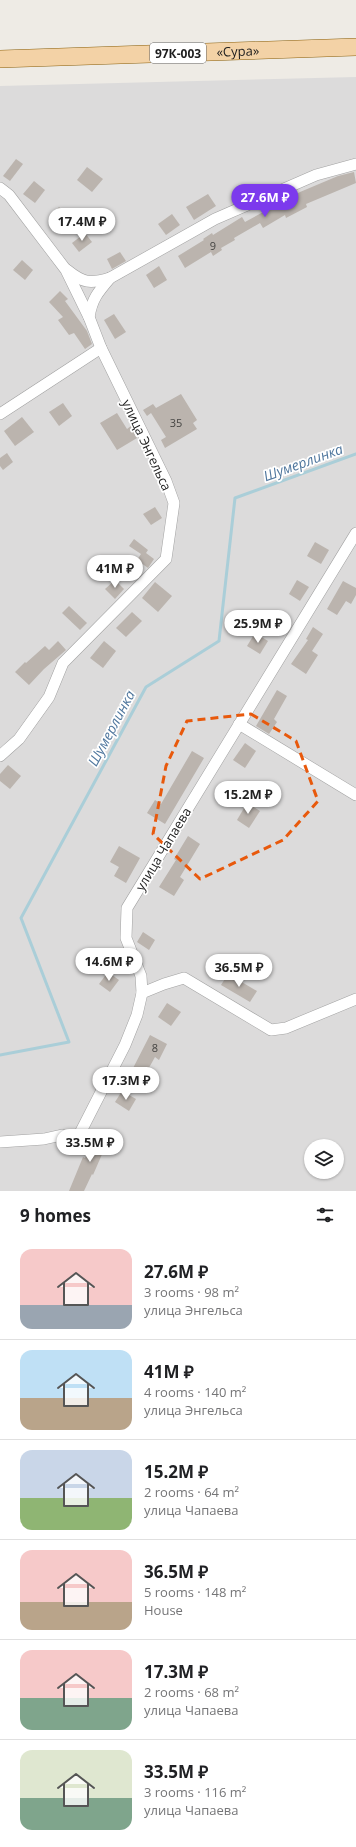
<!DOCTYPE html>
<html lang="en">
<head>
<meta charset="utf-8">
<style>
	:root { --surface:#fff; --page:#f6f6f6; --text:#202124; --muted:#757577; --line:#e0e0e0; --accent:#7c3aed }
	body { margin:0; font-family:"Open Sans",sans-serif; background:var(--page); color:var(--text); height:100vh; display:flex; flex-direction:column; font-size:15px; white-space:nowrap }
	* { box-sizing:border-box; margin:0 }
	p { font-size:13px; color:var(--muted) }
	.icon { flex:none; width:22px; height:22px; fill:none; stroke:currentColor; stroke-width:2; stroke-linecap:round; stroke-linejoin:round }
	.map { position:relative; height:1191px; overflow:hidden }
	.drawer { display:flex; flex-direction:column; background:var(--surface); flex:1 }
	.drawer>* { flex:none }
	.tools { position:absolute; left:304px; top:1139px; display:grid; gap:8px }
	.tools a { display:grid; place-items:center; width:40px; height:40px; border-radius:50%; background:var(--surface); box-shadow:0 1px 3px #0004; font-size:20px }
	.price { position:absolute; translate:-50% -34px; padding:0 9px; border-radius:14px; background:#fff; color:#222; font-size:13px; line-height:26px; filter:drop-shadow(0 1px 2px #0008) }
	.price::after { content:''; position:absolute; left:50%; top:24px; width:12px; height:9px; margin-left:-6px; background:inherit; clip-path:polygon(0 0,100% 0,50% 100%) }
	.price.on { background:var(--accent); color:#fff }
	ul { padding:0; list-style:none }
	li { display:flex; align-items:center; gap:12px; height:100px; padding:0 20px }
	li+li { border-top:1px solid var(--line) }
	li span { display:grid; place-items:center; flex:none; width:112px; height:80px; border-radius:12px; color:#555 }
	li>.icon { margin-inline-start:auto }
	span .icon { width:48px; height:48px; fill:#fffc; stroke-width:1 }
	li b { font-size:17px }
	h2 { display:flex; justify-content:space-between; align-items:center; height:48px; padding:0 20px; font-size:17px }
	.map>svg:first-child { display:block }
</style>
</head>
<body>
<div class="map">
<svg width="356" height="1191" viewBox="0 0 356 1191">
	<rect width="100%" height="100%" fill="#eeebe5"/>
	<path fill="#dcdbdb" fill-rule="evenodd" d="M 356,77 L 356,1191 L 0,1191 L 0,86 ZM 311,1146 L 337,1146 L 337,1172 L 311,1172 Z"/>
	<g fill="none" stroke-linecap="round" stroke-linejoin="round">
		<path stroke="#aaced8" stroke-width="3" d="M 0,1055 L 69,1042 L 21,918 L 146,687 L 219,641 L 235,498 L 356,454"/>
	</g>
	<g fill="#bbb4ae">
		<path d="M 16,159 L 23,164 L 10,181 L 3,176 Z"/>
		<path d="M 87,167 L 103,179 L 92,192 L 77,180 Z"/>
		<path d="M 354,172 L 356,183 L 306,204 L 307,207 L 286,218 L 285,215 L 263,228 L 260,223 L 234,238 L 235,240 L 221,248 L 222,250 L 213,256 L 211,252 L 185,268 L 178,256 L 204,240 L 203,239 L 212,233 L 213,235 L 242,217 L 245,222 L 300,192 L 338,176 Z"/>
		<path d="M 34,181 L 45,190 L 35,203 L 23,194 Z"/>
		<path d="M 208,194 L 216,206 L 194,220 L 186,207 Z"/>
		<path d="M 59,207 L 68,215 L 58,226 L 49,218 Z"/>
		<path d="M 172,214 L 180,225 L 166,235 L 158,224 Z"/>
		<path d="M 85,233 L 92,242 L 79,252 L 72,243 Z"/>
		<path d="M 120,252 L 126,261 L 112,269 L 107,259 Z"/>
		<path d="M 22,260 L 33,270 L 25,280 L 13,270 Z"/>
		<path d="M 159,266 L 167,280 L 154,288 L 146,275 Z"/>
		<path d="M 60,291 L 68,299 L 65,301 L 87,331 L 92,344 L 85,349 L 74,333 L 69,335 L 58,320 L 63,317 L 49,302 Z"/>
		<path d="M 114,314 L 126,332 L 115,339 L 104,320 Z"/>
		<path d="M 181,394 L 197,420 L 193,423 L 197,429 L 165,448 L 161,440 L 166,437 L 151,413 L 147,416 L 143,410 L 153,404 L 156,408 Z"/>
		<path d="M 63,403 L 72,416 L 59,426 L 49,412 Z"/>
		<path d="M 117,413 L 127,429 L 131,426 L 137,438 L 117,450 L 100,423 Z"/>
		<path d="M 22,417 L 34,432 L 15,446 L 4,431 Z"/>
		<path d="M 7,453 L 13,462 L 3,470 L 0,466 L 0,458 Z"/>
		<path d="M 155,507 L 162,518 L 151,525 L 143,514 Z"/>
		<path d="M 134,539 L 148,550 L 146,553 L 154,559 L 148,568 L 137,560 L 141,554 L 129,546 Z"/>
		<path d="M 315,542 L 329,550 L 321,564 L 307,556 Z"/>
		<path d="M 115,580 L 124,589 L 115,599 L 105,589 Z"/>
		<path d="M 297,580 L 309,587 L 300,601 L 289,594 Z"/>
		<path d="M 343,581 L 356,588 L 356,595 L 351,604 L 346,601 L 337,615 L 327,609 Z"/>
		<path d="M 155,582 L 172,596 L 158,612 L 142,598 Z"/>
		<path d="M 69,606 L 87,623 L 80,630 L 62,613 Z"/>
		<path d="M 132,612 L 142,621 L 126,637 L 116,628 Z"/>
		<path d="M 313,627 L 323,634 L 312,651 L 318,655 L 306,674 L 291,664 L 308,640 L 306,639 Z"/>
		<path d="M 255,633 L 268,641 L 260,654 L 247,646 Z"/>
		<path d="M 58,641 L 66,650 L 44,669 L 29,685 L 15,672 L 25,662 L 26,663 L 45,646 L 49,650 Z"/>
		<path d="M 104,641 L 116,651 L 103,668 L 90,658 Z"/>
		<path d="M 277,690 L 287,696 L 274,719 L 277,722 L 269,734 L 256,726 Z"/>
		<path d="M 245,743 L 256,751 L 245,768 L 233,760 Z"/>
		<path d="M 192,751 L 204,758 L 165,824 L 147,813 L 155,800 L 161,804 Z"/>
		<path d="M 8,765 L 21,776 L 10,789 L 0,781 L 0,774 Z"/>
		<path d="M 247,803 L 260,811 L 249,828 L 237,820 Z"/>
		<path d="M 188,836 L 200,844 L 180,877 L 184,880 L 174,896 L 159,887 L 176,860 L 174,859 Z"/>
		<path d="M 119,846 L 140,858 L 126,883 L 114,876 L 119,867 L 110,862 Z"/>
		<path d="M 143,932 L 155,940 L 149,950 L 137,942 Z"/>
		<path d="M 108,972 L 119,980 L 110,992 L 99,984 Z"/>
		<path d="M 228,974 L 257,991 L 250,1002 L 221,985 Z"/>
		<path d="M 167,1003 L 181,1012 L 171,1026 L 158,1017 Z"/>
		<path d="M 150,1035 L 167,1044 L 159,1060 L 155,1057 L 141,1082 L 129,1076 Z"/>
		<path d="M 122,1091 L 136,1099 L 129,1111 L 115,1102 Z"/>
		<path d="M 99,1132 L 112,1139 L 105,1153 L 103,1152 L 93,1175 L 92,1174 L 84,1191 L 69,1191 L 83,1157 L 85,1158 Z"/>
	</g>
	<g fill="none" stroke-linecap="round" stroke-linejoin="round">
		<defs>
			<g id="minor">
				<path d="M 0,188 L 9,195 L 66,270 L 89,317 L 101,348 L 166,481 L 174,503 L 166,559 L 63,663 L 49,697 L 19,739 L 0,756"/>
				<path d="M 67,270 C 83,283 90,284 110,278"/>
				<path d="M 89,317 C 92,299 98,292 110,278 L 215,219 L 316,175 L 356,164"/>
				<path d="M 0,414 L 101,348"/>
				<path d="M 239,724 L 356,795"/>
				<path d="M 142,993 L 164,984 L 184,978 L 271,1030 L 286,1028 L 356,999"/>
				<path d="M 0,1142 L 44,1139 L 62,1135 L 75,1143 L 125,1045 L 137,1015 L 142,993 L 141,976 L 126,938 L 127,908 L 356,533"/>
			</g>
			<g id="primary">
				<path id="s1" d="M 0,59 L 356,47"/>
			</g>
		</defs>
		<use href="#minor" stroke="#a2a2a2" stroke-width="12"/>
		<use href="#primary" stroke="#8b610e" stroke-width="18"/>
		<use href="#minor" stroke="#fff" stroke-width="11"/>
		<use href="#primary" stroke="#f3d2a6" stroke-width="17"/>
	</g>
	<path fill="none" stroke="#e8590c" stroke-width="3" stroke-dasharray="8 5" stroke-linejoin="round" d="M 251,714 L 296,741 L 318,801 L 283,840 L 200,879 L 153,834 L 166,766 L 187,721 Z"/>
	<g text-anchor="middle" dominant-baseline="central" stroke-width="3.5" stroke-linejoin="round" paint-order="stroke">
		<g font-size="11" fill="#454442">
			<text x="213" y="245">9</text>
			<text x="176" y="422">35</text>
			<text x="155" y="1047">8</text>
		</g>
		<rect fill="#fff" stroke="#626262" stroke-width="1" x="150" y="43" width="56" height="20" rx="3"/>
		<g font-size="12" font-weight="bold" fill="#1e1e1e">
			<text x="178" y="53">97К-003</text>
		</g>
		<g font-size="13" fill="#1e1e1e" stroke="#fff">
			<text stroke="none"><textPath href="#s1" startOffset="238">«Сура»</textPath></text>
			<text transform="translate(147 445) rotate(65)">улица Энгельса</text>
			<text transform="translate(163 849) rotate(-59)">улица Чапаева</text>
		</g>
		<g font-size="14" font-style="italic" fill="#50779e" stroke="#fff">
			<text transform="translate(303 462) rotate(-20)">Шумерлинка</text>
			<text transform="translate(111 728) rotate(-62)">Шумерлинка</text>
		</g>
	</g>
</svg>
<div class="tools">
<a><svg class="icon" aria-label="layers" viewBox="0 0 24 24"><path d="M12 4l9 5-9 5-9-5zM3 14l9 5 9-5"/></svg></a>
</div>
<b class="price on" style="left:265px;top:218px">27.6M ₽</b>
<b class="price" style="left:82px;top:242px">17.4M ₽</b>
<b class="price" style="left:115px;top:589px">41M ₽</b>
<b class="price" style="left:258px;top:644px">25.9M ₽</b>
<b class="price" style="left:248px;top:815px">15.2M ₽</b>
<b class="price" style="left:109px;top:982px">14.6M ₽</b>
<b class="price" style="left:239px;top:988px">36.5M ₽</b>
<b class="price" style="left:126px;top:1101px">17.3M ₽</b>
<b class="price" style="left:90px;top:1163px">33.5M ₽</b>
</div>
<section class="drawer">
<h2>9 homes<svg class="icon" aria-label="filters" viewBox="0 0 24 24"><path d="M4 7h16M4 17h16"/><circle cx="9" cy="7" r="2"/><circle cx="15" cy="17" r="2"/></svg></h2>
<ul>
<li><span style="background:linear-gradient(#f6c9c9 70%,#9aa5b1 0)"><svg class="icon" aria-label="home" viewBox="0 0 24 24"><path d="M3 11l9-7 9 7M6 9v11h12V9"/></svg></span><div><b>27.6M ₽</b><p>3 rooms · 98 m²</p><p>улица Энгельса</p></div></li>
<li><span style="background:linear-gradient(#bfe0f5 60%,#b9a48a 0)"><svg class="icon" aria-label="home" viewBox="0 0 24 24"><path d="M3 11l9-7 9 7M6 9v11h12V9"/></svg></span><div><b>41M ₽</b><p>4 rooms · 140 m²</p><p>улица Энгельса</p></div></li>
<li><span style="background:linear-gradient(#c9d6e8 60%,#8fb573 0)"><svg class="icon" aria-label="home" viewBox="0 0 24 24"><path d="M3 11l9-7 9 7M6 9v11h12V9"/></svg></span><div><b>15.2M ₽</b><p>2 rooms · 64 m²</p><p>улица Чапаева</p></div></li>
<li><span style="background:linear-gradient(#f6c9c9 65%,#b9a48a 0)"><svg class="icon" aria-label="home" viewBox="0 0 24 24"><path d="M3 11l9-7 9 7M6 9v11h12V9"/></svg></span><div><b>36.5M ₽</b><p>5 rooms · 148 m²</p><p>House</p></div></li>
<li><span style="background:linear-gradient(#f6c9c9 60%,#7fa58c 0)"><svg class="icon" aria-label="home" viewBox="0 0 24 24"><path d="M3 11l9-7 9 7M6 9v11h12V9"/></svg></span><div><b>17.3M ₽</b><p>2 rooms · 68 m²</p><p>улица Чапаева</p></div></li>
<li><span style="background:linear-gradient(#dfe7d0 60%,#7fa58c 0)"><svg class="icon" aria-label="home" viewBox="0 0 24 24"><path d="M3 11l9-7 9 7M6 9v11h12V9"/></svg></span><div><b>33.5M ₽</b><p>3 rooms · 116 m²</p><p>улица Чапаева</p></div></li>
</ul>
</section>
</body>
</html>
